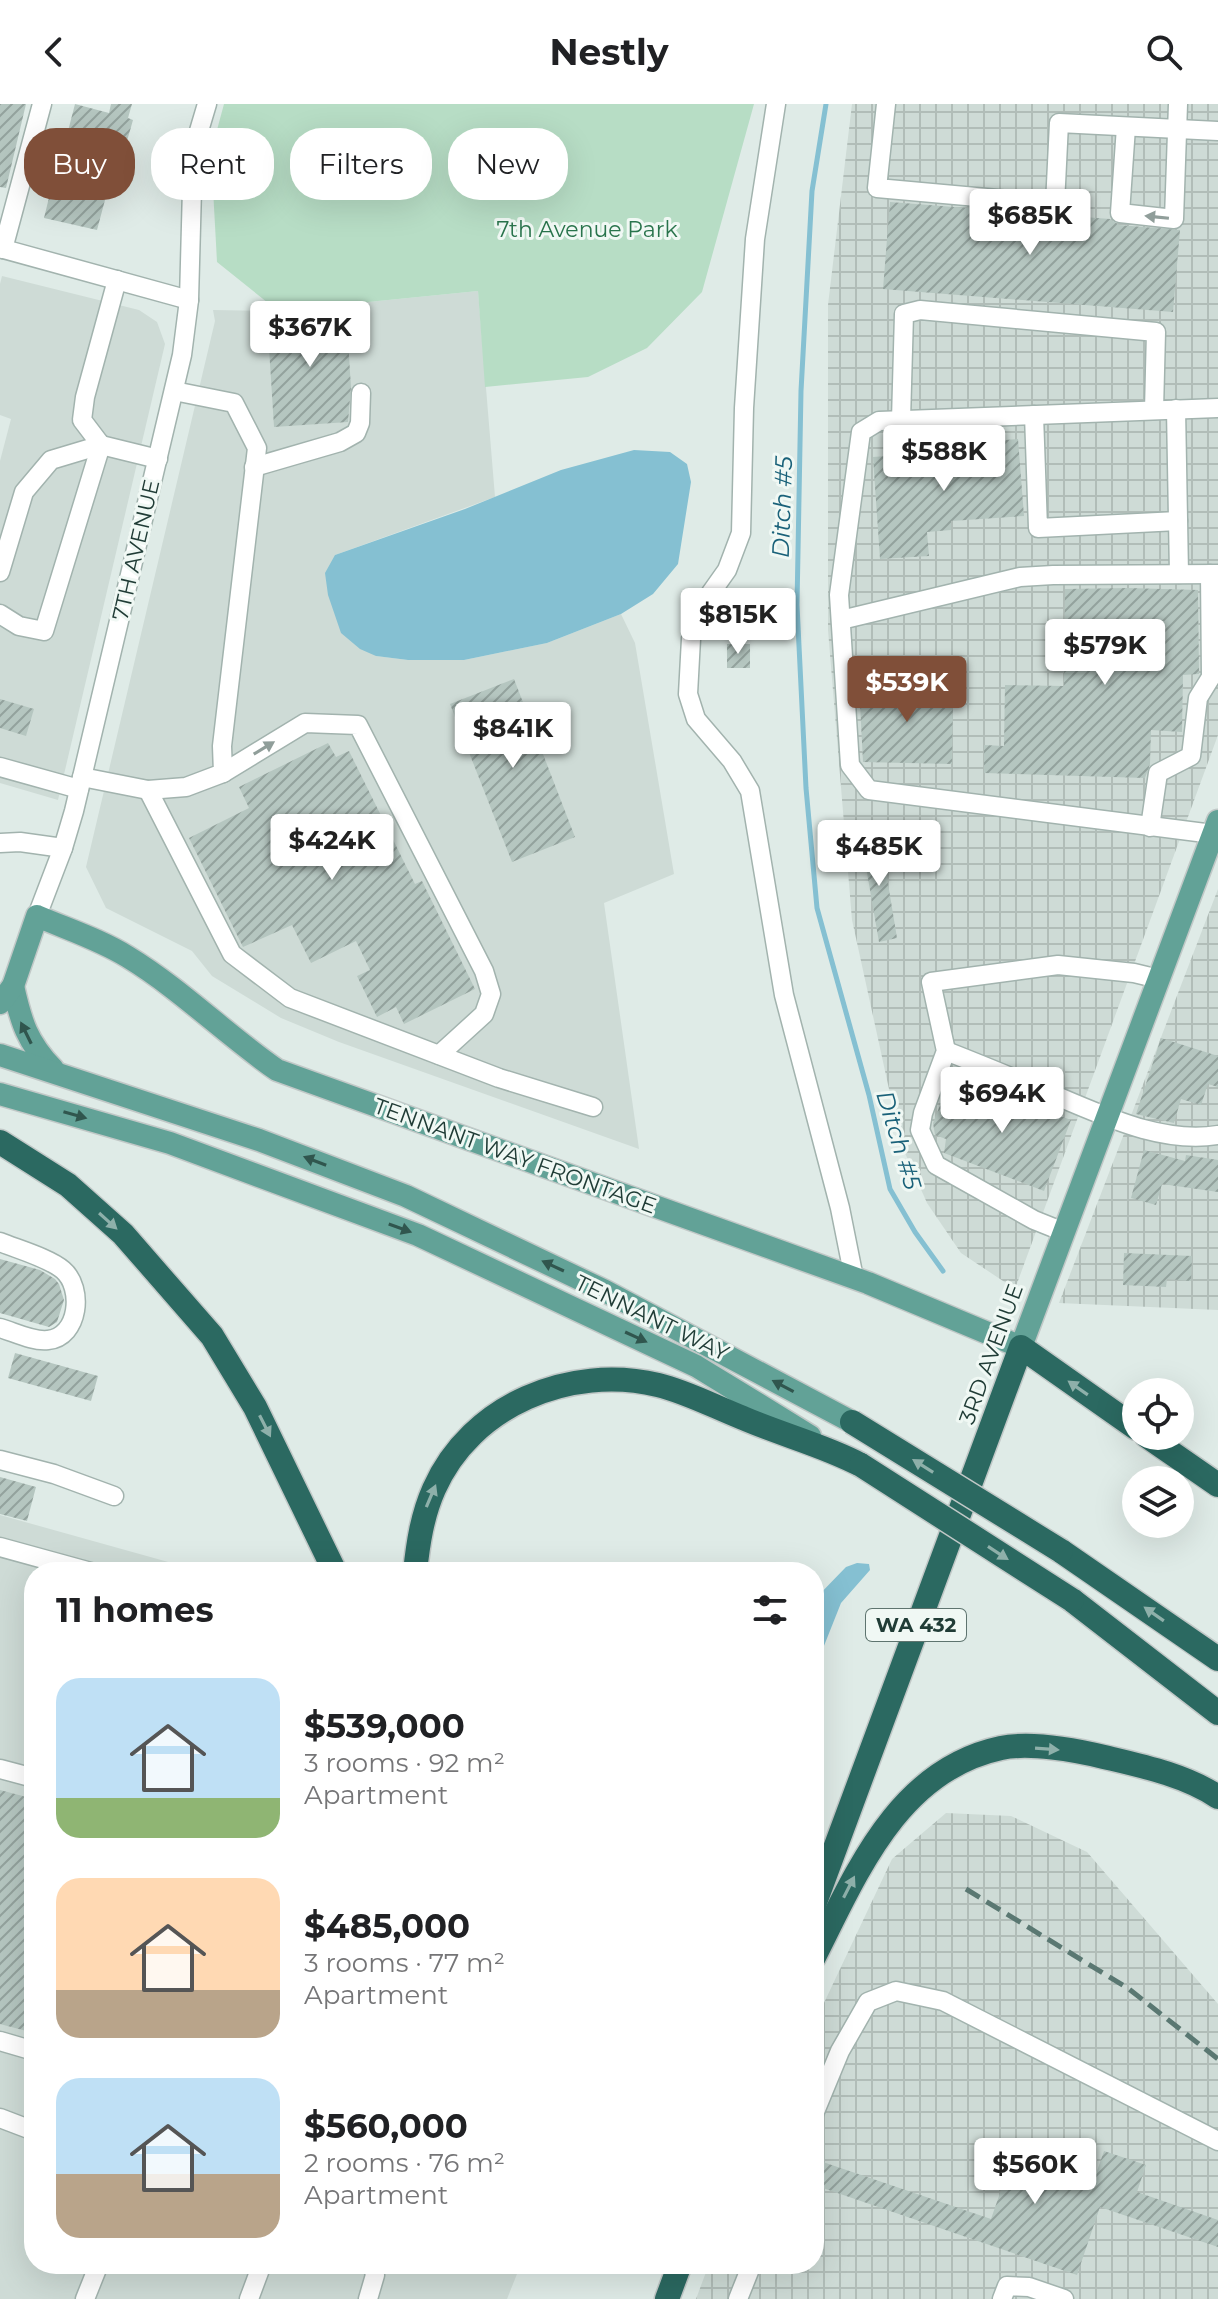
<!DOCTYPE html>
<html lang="en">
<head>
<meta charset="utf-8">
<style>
	:root { --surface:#fff; --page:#f6f6f6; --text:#202124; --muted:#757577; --accent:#804f39 }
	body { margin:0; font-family:Montserrat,sans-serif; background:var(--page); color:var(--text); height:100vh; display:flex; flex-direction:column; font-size:30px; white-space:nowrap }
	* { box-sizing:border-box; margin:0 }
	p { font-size:26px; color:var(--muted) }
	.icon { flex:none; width:44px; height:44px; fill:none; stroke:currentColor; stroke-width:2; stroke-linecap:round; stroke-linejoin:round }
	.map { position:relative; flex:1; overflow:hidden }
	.sheet { position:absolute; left:24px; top:1458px; width:800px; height:712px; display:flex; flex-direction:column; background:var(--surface); border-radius:32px; box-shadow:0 8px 32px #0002 }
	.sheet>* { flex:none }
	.top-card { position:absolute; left:24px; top:24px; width:800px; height:72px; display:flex; gap:16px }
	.controls { position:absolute; left:1122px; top:1274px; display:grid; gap:16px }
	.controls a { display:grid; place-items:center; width:72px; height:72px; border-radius:50%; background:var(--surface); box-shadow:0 8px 32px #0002; font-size:40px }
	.price { position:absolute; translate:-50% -68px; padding:0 18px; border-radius:8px; background:#fff; color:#222; font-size:26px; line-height:52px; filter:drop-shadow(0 2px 4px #0008) }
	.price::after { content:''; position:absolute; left:50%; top:48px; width:24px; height:18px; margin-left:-12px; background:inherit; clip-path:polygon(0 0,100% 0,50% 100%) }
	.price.current { background:var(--accent); color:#fff }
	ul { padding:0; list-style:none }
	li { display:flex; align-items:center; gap:24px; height:200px; padding:0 32px }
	li span { display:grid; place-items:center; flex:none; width:224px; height:160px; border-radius:24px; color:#555 }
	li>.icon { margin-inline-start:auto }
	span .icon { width:96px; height:96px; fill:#fffc; stroke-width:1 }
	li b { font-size:34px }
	h2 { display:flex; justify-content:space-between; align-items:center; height:96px; padding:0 32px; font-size:34px }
	.pill { padding:0 28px; border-radius:32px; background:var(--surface); box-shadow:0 8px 32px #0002; font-size:28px; line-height:72px }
	.pill.current { background:var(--accent); color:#fff }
	header { display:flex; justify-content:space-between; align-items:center; height:104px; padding:0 32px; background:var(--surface); font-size:36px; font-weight:700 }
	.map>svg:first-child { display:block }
</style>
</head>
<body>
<header><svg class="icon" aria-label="back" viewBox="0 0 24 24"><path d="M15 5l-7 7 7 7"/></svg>Nestly<svg class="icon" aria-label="search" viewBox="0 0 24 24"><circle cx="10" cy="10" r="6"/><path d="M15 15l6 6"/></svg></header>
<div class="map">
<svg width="1218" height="2195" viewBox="0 0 1218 2195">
	<defs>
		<pattern id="industrial-grid" width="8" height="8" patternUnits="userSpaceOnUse" patternTransform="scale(2)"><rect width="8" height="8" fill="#cedbd6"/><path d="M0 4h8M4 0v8" fill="none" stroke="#b1bdb8"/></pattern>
		<pattern id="building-hatch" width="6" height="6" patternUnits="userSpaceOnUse" patternTransform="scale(2)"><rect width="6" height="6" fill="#b5c6c0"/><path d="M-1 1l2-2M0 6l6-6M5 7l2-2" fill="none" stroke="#93a29d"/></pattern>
	</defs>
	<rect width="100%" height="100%" fill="#dfebe7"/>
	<g fill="#cedbd6">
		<path d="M 2,172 L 139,206 L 157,218 L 165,240 L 58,696 L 0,679 L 0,357 L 11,315 L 0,311 L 0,180 Z"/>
		<path d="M 478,187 L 495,393 L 335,451 L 376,552 L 408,556 L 464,556 L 547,539 L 621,510 L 635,539 L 674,770 L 604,799 L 639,1045 L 339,938 L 281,914 L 212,872 L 192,847 L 106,804 L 86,763 L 215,217 L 213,206 L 278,207 Z"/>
		<path d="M 0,1411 L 204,1468 L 34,1468 L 34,2160 L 521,2160 L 507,2195 L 0,2195 Z"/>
	</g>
	<g fill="url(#industrial-grid)">
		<path d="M 852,0 L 1218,0 L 1218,631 L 1015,1185 L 961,1149 L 927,1099 L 901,1040 L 852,816 L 828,526 L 828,201 Z"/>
		<path d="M 1218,785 L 1218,1206 L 1059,1199 Z"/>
		<path d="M 946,1709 L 1011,1712 L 1087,1748 L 1218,1900 L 1218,2195 L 696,2195 L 709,2160 L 814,2160 L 814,1920 L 892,1755 Z"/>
	</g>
	<path fill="#b7ddc5" d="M 224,0 L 754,0 L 702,188 L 647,244 L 588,273 L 485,283 L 478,187 L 278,207 L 217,158 L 211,48 Z"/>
	<g fill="#85c0d2">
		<path d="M 634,346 L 670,348 L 687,360 L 691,378 L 678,460 L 653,490 L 621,510 L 547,539 L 464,556 L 408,556 L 376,552 L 360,545 L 341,529 L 328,491 L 325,469 L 335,451 L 465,405 L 561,366 Z"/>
		<path d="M 857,1459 L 869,1460 L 870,1466 L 841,1499 L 814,1567 L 814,1496 L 846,1463 Z"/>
	</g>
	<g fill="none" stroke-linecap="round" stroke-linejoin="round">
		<path stroke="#85c0d2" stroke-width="5" d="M 826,0 L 812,87 L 801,287 L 797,501 L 806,684 L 817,804 L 869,991 L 890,1085 L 915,1128 L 943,1167"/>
	</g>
	<g fill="url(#building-hatch)">
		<path d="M 0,0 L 26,0 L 6,84 L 0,83 Z"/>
		<path d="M 75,0 L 109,9 L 111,0 L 132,0 L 128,14 L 133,16 L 127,37 L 121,36 L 97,126 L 44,114 L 58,57 L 49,55 L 55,28 L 67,31 Z"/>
		<path d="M 890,98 L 1110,115 L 1119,121 L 1180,126 L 1173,208 L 883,185 Z"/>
		<path d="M 346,207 L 351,283 L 348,318 L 274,323 L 267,212 Z"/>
		<path d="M 1018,335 L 1024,412 L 951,417 L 951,426 L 927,428 L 929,452 L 880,455 L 873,353 L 968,346 L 967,339 Z"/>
		<path d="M 1128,484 L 1198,486 L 1199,570 L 1183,571 L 1182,628 L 1151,626 L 1150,660 L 1145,674 L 984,669 L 984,641 L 1004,642 L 1005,581 L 1064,582 L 1065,485 Z"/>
		<rect x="727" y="540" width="23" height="24"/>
		<path d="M 514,575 L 575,733 L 512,758 L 450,600 Z"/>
		<path d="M 859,580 L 953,582 L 952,660 L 863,658 Z"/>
		<path d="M 0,595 L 34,605 L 26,632 L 0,624 Z"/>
		<path d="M 328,639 L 336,653 L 349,647 L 415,780 L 422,777 L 475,885 L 404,920 L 396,903 L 377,913 L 357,872 L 370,866 L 356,837 L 311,859 L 292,821 L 243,843 L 189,734 L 249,704 L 239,683 Z"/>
		<path d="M 880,731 L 897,834 L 879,838 L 861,734 Z"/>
		<path d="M 1161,934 L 1218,952 L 1218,983 L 1208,980 L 1201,1001 L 1181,995 L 1174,1019 L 1136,1010 Z"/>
		<path d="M 969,978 L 1071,1016 L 1044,1087 L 944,1049 L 946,1035 L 935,1031 L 933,1019 L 942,996 L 960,1003 Z"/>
		<path d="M 1144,1046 L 1185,1057 L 1186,1051 L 1218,1056 L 1218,1088 L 1162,1080 L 1156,1101 L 1131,1094 Z"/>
		<path d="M 1124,1149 L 1192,1152 L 1191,1177 L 1167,1175 L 1166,1183 L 1123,1181 Z"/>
		<path d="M 0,1155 L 40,1166 L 55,1175 L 59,1180 L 64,1196 L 57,1218 L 49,1223 L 0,1209 Z"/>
		<path d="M 15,1249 L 98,1272 L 91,1297 L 8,1274 Z"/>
		<path d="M 0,1373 L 36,1383 L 27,1417 L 0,1410 Z"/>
		<path d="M 0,1686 L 34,1695 L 34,1929 L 0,1920 Z"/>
		<path d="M 1017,2040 L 1097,2067 L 1104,2047 L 1146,2061 L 1137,2088 L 1218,2116 L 1218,2143 L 1100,2103 L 1077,2171 L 814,2081 L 814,2055 L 991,2115 Z"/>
	</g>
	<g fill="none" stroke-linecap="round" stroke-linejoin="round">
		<defs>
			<g id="minor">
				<path d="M 776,0 L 755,135 L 744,304 L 741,429 L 727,466 L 698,507 L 691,535 L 688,590 L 696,615 L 732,657 L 750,687 L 784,891 L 840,1104 L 854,1174"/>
				<path d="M 886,0 L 877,84 L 1055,100 L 1059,19 L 1218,27"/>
				<path d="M 1126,23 L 1120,109 L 1174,115 L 1178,0"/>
				<path d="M 0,144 L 189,196"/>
				<path d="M 3,145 L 42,0"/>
				<path d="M 1176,305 L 1179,470"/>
				<path d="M 1034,311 L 1038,424 L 1178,417"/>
				<path d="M 901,316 L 904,210 L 920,206 L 1156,228 L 1154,306"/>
				<path d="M 101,341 L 82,316 L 85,293 L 117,176"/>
				<path d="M 254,363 L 340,338 L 356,329 L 360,319 L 361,289"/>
				<path d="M 0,468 L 24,388 L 51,356 L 101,341 L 158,355"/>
				<path d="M 0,510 L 19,522 L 44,527 L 101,341"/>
				<path d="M 841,516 L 1020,473 L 1053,471 L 1218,470"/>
				<path d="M 0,663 L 79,685"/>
				<path d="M 223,669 L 305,619 L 358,621 L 484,867 L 491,890 L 484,910 L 439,951"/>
				<path d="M 82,673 L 148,686 L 186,683 L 223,669 L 222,642 L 257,344 L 234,299 L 174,287"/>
				<path d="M 148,686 L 232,850 L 290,894 L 499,974 L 593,1003"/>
				<path d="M 1150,723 L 1158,669 L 1191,652 L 1198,594 L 1211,573 L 1210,470"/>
				<path d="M 1213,730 L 869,686 L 850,661 L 839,491 L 861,328 L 879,317 L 1218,304"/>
				<path d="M 0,739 L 20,738 L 63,744"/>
				<path d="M 37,812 L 63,744 L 74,707 L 182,251 L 189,196 L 193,47 L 207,0"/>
				<path d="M 946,947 C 982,961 1018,976 1054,991 C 1105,1012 1161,1040 1218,1031"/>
				<path d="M 1064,1128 L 1034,1116 L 936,1061 L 920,1026 L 923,1009 L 946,947 L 931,878 L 1058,861 L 1134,869 L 1159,875"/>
				<path d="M 0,1138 C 17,1145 49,1154 63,1166 C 84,1184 79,1233 48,1236 C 33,1238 14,1228 0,1224"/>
				<path d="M 0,1356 L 54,1370 L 114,1392"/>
				<path d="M 0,1443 L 91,1468"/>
				<path d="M 0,1665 L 34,1674"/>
				<path d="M 0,1937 L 34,1947"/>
				<path d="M 814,2010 L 840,1947 L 868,1898 L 896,1887 L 943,1897 L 1218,2037"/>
				<path d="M 0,2014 L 34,2027"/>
				<path d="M 85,2195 L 99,2160"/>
				<path d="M 249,2195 L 262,2160"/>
				<path d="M 368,2195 L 375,2171 L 372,2160"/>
				<path d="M 738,2195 L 752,2160"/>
				<path d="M 1002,2195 L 1007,2182 L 1029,2183 L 1064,2195"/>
			</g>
			<g id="major">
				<path d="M 13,882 C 21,918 27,938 53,965"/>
				<path d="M 0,899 L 13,882 L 37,812 C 67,825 101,836 128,853 C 182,886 225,930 277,966 L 868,1179 L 1021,1243 L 1218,717"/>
				<path d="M 0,951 L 259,1036 L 406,1092 L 605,1187 L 852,1318"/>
				<path d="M 0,990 L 170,1039 L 418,1131 L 696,1262 L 810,1332"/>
			</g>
			<g id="highway">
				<path d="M 0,1038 L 68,1081 L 123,1130 L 212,1232 L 255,1303 L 335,1468"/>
				<path d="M 1147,1332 L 1218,1381"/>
				<path d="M 1061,1447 L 1218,1555"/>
				<path d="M 415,1468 C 418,1440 422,1412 434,1385 C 471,1301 570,1260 658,1281 C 687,1288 715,1303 743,1314 C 782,1331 823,1341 861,1361"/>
				<path d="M 1072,1496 L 1218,1609"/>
				<path d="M 814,1801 L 1021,1243 L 1136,1324"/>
				<path d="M 814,1853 C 857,1768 898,1666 1001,1644 C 1030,1638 1075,1646 1104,1653 C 1142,1662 1185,1671 1218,1693"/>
				<path d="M 667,2195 L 680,2160"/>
			</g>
		</defs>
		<use href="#minor" stroke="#a2b3ae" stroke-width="21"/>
		<use href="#major" stroke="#c1c8c7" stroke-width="25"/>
		<use href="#highway" stroke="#c1c8c7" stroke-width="27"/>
		<use href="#minor" stroke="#fff" stroke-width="18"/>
		<use href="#major" stroke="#62a297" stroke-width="22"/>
		<use href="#highway" stroke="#2b6961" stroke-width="24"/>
		<path stroke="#5a7872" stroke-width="5" stroke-dasharray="16 8" stroke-linecap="butt" d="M 966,1785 L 1129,1885 L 1218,1955"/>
		<defs>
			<g id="highway-bridge">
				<path d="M 852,1318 L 1061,1447"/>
				<path d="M 861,1361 L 1072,1496"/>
			</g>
		</defs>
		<use href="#highway-bridge" stroke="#c1c8c7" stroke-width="27" stroke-linecap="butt"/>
		<use href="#highway-bridge" stroke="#2b6961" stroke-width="24"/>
	</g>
	<defs><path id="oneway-solid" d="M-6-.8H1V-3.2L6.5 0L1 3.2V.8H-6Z" transform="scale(2)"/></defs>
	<g fill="#909e9a">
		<use href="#oneway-solid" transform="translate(1157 113) rotate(-174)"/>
		<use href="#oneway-solid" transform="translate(264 644) rotate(-31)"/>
	</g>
	<g fill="#30564e">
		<use href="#oneway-solid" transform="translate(26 929) rotate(-116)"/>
		<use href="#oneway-solid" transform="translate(75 1011) rotate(16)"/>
		<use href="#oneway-solid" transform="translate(315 1057) rotate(-159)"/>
		<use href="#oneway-solid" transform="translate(400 1124) rotate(20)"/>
		<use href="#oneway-solid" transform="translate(553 1162) rotate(-155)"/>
		<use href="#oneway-solid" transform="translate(636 1233) rotate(25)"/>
		<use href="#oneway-solid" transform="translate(783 1282) rotate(-152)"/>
	</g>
	<g fill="#8eb0aa">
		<use href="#oneway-solid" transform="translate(108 1117) rotate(42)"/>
		<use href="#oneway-solid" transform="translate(1078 1284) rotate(-145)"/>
		<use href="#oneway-solid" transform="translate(265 1322) rotate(63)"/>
		<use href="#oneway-solid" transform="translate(923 1362) rotate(-148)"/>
		<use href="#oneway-solid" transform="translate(431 1392) rotate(-67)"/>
		<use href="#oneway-solid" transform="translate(998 1449) rotate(33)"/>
		<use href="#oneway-solid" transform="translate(1154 1510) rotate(-145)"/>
		<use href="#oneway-solid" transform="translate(1047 1645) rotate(4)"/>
		<use href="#oneway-solid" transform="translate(849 1783) rotate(-63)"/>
	</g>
	<g text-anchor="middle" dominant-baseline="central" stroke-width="6" stroke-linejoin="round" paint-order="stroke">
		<rect fill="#f0f8f4" stroke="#5e746f" stroke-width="2" x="866" y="1505" width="100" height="32" rx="6"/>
		<g font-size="20" font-weight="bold" fill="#203c36">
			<text x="916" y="1521">WA 432</text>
		</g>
		<g font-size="22" fill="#29744c" stroke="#f0f8f4">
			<text x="587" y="125">7th Avenue Park</text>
		</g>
		<g font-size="22" fill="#203c36" stroke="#f0f8f4">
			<text transform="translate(136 446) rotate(-77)">7TH AVENUE</text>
			<text transform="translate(515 1052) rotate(20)">TENNANT WAY FRONTAGE</text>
			<text transform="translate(652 1214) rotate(26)">TENNANT WAY</text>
			<text transform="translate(991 1250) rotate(-70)">3RD AVENUE</text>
		</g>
		<g font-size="24" font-style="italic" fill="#196179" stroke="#f0f8f4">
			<text transform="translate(782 403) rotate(-88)">Ditch #5</text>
			<text transform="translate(899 1036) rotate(73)">Ditch #5</text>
		</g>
	</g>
</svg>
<div class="controls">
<a><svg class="icon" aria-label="locate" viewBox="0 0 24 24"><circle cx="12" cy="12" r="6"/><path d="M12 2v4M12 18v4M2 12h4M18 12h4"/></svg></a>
<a><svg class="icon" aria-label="layers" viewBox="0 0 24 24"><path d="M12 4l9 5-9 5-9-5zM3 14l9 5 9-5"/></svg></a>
</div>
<b class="price" style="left:1030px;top:153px">$685K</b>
<b class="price" style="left:310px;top:265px">$367K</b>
<b class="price" style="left:944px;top:389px">$588K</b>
<b class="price" style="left:738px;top:552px">$815K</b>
<b class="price" style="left:1105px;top:583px">$579K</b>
<b class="price current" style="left:907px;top:620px">$539K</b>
<b class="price" style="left:513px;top:666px">$841K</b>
<b class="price" style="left:332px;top:778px">$424K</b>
<b class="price" style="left:879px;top:784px">$485K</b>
<b class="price" style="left:1002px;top:1031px">$694K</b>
<b class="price" style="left:1035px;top:2102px">$560K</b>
<div class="top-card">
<a class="pill current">Buy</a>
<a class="pill">Rent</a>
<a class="pill">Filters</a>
<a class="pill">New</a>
</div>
<section class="sheet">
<h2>11 homes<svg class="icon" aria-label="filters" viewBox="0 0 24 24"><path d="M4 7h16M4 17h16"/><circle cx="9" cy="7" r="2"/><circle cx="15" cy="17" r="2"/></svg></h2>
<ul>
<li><span style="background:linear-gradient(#bfe0f5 75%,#8fb573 0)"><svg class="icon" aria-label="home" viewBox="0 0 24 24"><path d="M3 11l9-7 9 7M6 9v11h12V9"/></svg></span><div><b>$539,000</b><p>3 rooms · 92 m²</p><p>Apartment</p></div></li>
<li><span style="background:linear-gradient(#ffd9b3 70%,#b9a48a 0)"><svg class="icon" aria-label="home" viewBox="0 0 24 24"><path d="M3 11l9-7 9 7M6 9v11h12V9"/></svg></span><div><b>$485,000</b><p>3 rooms · 77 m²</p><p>Apartment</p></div></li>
<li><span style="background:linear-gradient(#bfe0f5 60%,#b9a48a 0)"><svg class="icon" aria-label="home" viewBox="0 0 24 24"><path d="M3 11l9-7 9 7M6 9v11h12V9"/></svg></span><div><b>$560,000</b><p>2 rooms · 76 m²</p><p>Apartment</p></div></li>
</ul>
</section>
</div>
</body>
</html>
